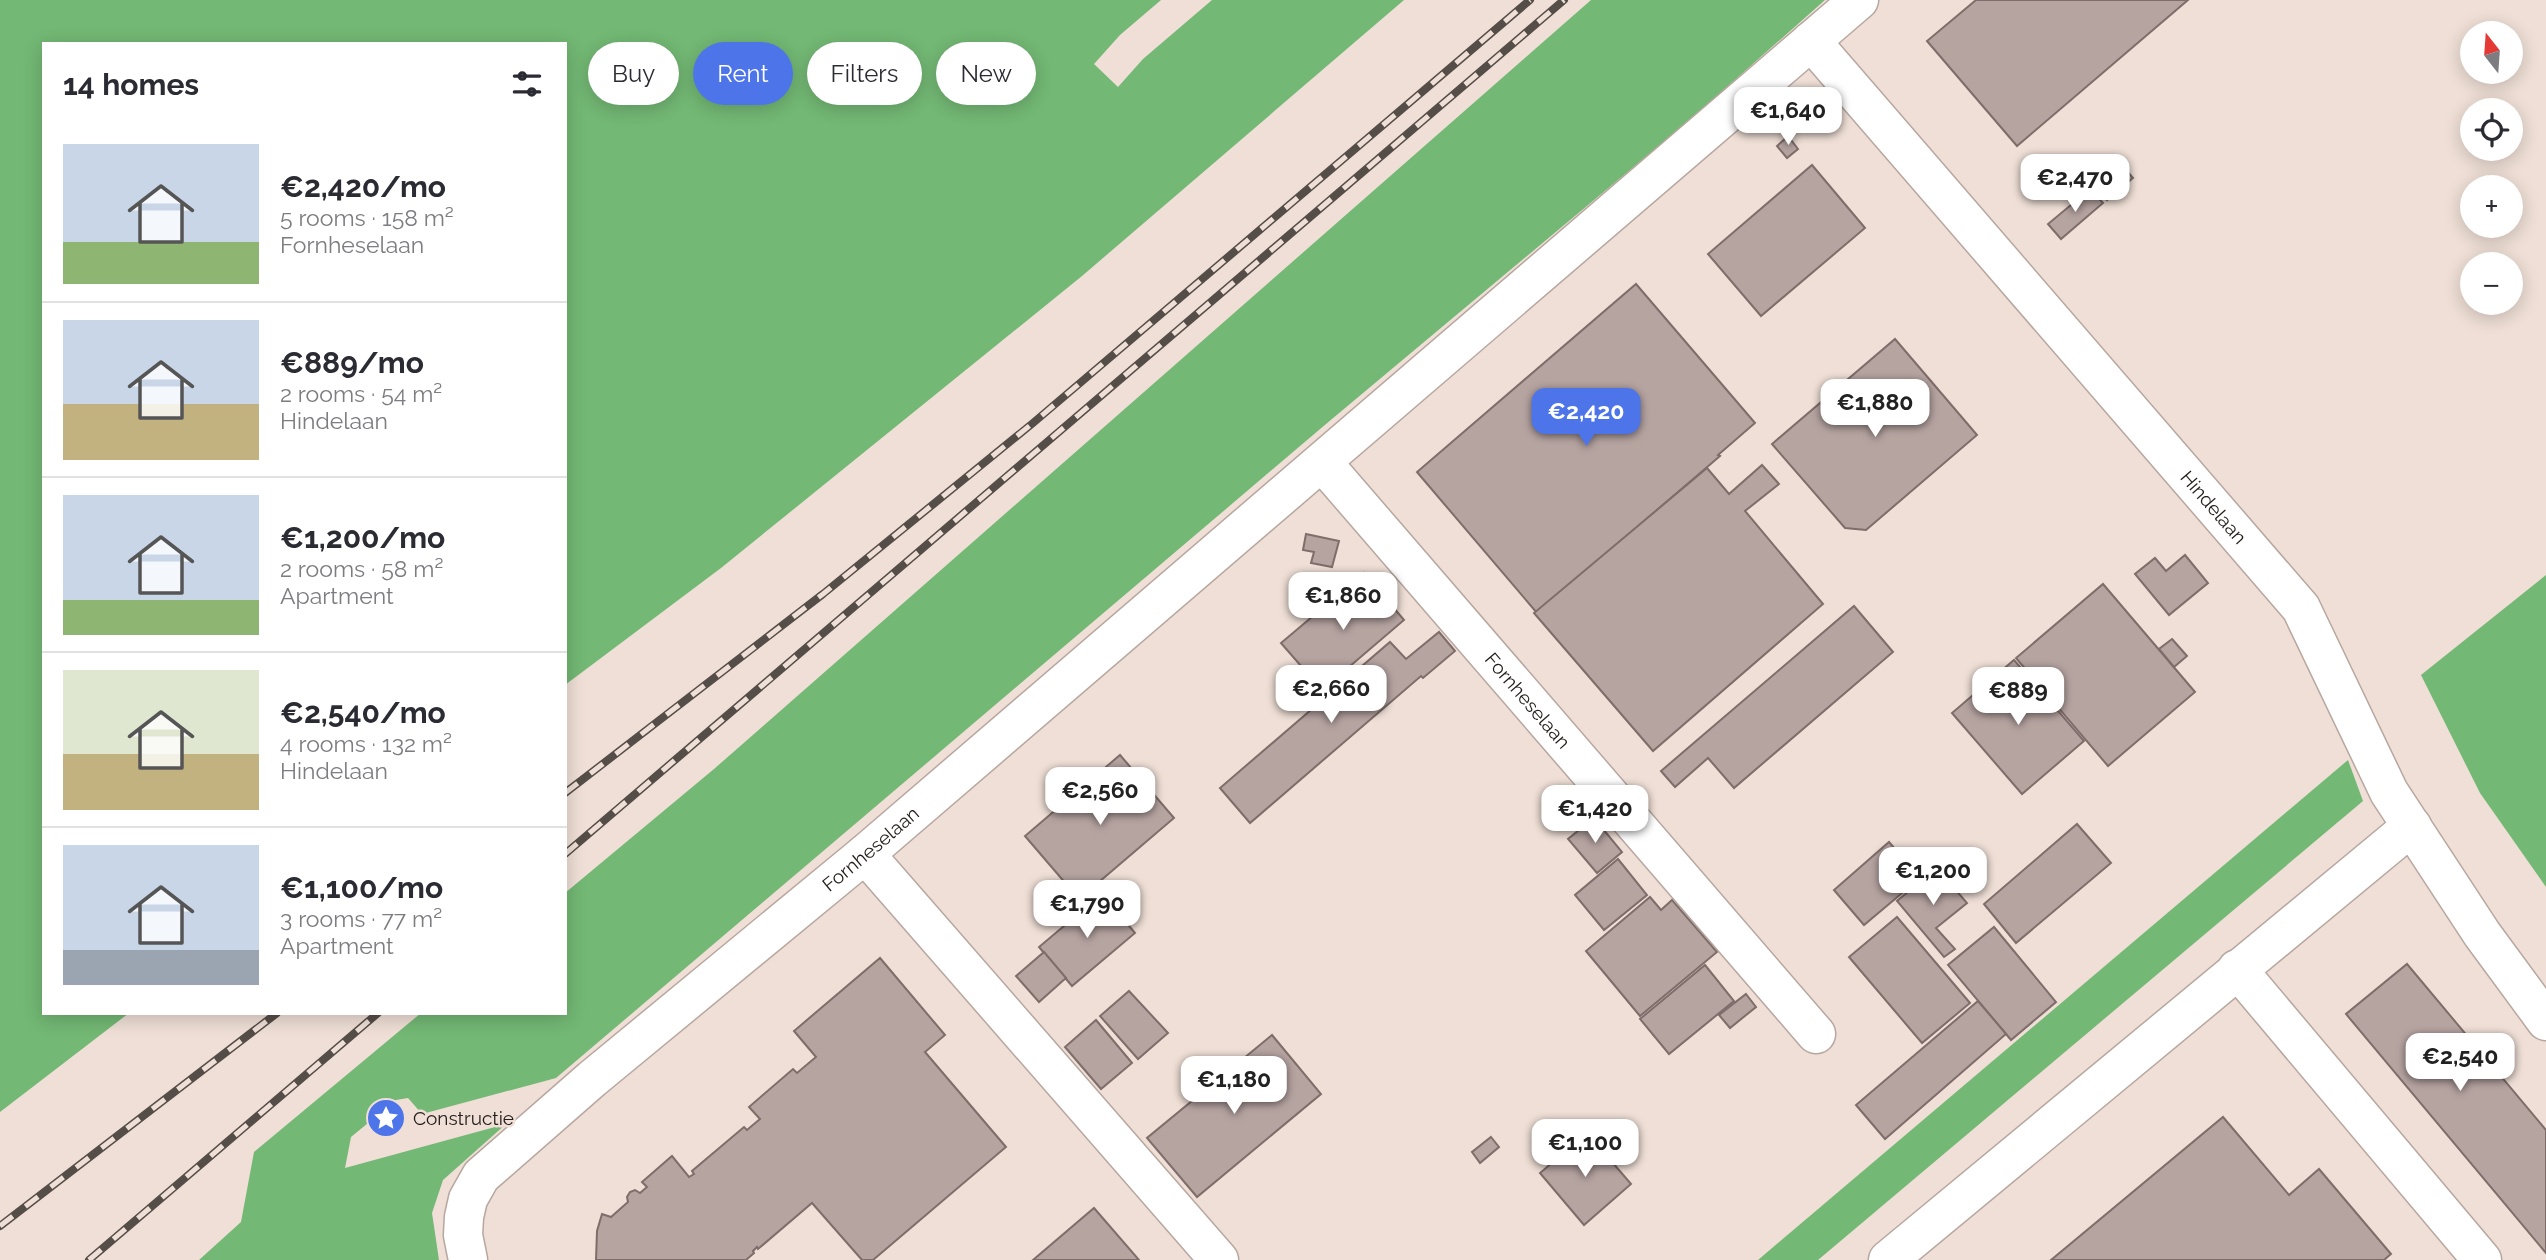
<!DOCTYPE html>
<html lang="en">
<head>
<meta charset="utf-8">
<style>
	:root { --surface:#fff; --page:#f2f2f3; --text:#2b2b33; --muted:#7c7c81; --line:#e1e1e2; --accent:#4d75e9 }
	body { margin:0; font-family:Raleway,sans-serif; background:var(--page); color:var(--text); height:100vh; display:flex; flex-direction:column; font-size:26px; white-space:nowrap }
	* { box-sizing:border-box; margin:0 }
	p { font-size:23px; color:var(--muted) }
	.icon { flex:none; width:38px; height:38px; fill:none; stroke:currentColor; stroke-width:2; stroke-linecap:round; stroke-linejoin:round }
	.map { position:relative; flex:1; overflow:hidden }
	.side { position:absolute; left:42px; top:42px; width:525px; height:973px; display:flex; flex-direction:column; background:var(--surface); border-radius:0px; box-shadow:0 4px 18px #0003 }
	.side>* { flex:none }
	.hud { position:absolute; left:588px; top:42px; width:665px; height:63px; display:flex; gap:14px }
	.needle { width:46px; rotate:343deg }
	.controls { position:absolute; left:2460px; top:21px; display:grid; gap:14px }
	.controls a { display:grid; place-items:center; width:63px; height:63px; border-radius:50%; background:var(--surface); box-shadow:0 4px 18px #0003; font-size:35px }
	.price { position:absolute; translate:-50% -60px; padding:0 16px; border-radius:14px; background:#fff; color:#222; font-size:23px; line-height:46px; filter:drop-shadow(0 2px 4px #0008) }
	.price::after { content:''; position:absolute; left:50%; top:42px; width:21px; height:16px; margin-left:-10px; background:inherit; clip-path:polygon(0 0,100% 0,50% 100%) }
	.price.active { background:var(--accent); color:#fff }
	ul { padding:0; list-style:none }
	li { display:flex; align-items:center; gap:21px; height:175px; padding:0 21px }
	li+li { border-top:2px solid var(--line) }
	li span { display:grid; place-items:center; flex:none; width:196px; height:140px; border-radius:0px; color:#555 }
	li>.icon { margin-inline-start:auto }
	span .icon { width:84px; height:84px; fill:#fffc; stroke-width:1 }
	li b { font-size:30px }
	h2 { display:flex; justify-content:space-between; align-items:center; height:84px; padding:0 21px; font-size:30px }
	.pill { padding:0 24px; border-radius:32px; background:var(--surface); box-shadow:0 4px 18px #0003; font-size:24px; line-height:63px }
	.pill.active { background:var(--accent); color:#fff }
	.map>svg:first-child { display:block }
</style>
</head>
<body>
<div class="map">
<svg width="2546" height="1260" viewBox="0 0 2546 1260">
	<rect width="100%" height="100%" fill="#efdfd6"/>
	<g fill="#73b874">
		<path d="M 0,0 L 1161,0 L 1120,35 L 1094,64 L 1118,87 L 1143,59 L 1212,0 L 1404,0 L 1082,276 L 721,568 L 565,685 L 565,44 L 44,44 L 44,1013 L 129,1013 L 0,1112 Z"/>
		<path d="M 1591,0 L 1825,0 L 1685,124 L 1326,424 L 556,1078 L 422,1114 L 408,1098 L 396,1100 L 351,1137 L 345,1168 L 506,1124 L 443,1180 L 432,1213 L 439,1260 L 199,1260 L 241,1222 L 254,1152 L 421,1013 L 565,1013 L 565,893 L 714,769 Z"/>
		<path d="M 2546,575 L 2546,887 L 2480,793 L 2421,675 Z"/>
		<path d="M 2348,760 L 2363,801 L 1818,1260 L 1758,1260 Z"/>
	</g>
	<g fill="#b6a4a1" stroke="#7e6d6a" stroke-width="2">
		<path d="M 1976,0 L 2188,0 L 2017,146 L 1927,41 Z"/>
		<path d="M 1788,136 L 1798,149 L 1787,158 L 1777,146 Z"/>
		<path d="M 2120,163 L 2133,178 L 2107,200 L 2094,185 Z"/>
		<path d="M 1812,165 L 1865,228 L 1761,316 L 1708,254 Z"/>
		<path d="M 2090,189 L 2103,203 L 2061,239 L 2048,224 Z"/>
		<path d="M 1636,284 L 1755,423 L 1718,455 L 1720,456 L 1537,613 L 1417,472 Z"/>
		<path d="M 1895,339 L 1977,435 L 1866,530 L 1845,528 L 1772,444 Z"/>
		<path d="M 1762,465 L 1779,484 L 1745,511 L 1823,604 L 1653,751 L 1534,613 L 1707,468 L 1729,494 Z"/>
		<path d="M 1306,534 L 1339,541 L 1332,567 L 1311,563 L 1314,552 L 1303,550 Z"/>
		<path d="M 2185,555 L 2208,583 L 2169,615 L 2135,574 L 2155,558 L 2166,571 Z"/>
		<path d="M 1364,573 L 1404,620 L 1322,690 L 1281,643 Z"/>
		<path d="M 2103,584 L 2195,692 L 2108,766 L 2016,658 Z"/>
		<path d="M 1854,606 L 1893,652 L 1734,788 L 1708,758 L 1675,787 L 1661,771 Z"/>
		<path d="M 1439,632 L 1455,651 L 1423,678 L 1421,676 L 1250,823 L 1220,788 L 1390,642 L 1406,659 Z"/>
		<path d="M 2172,639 L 2187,656 L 2174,667 L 2159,649 Z"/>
		<path d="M 2014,660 L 2084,741 L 2022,794 L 1952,713 Z"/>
		<path d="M 1120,755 L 1174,818 L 1079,899 L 1025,836 Z"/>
		<path d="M 1594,818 L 1622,852 L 1597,873 L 1568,839 Z"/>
		<path d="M 2077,824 L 2111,863 L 2016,943 L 1984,904 Z"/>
		<path d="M 1889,842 L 1920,878 L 1864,925 L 1834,890 Z"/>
		<path d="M 1618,859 L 1647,895 L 1604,930 L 1575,895 Z"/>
		<path d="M 1937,868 L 1967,903 L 1936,928 L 1955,949 L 1944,957 L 1897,901 Z"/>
		<path d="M 1102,894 L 1135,933 L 1072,986 L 1039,947 Z"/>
		<path d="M 1650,897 L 1661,910 L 1672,900 L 1717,952 L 1640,1016 L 1586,951 Z"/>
		<path d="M 1897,917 L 1970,1003 L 1922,1043 L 1849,957 Z"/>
		<path d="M 1994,927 L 2056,1002 L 2011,1040 L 1948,965 Z"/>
		<path d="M 1044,952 L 1066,978 L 1039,1002 L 1016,976 Z"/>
		<path d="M 880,958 L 945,1035 L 925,1052 L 1006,1147 L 873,1260 L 862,1260 L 812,1203 L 758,1249 L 757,1247 L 753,1251 L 754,1253 L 746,1260 L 596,1260 L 597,1231 L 602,1214 L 611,1217 L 628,1202 L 627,1197 L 630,1192 L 635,1190 L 640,1193 L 647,1187 L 642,1182 L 672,1156 L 689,1177 L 694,1174 L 692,1171 L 744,1127 L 747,1130 L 760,1119 L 749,1107 L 793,1069 L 797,1073 L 816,1057 L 794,1031 Z"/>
		<path d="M 2407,964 L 2546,1130 L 2546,1253 L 2346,1014 Z"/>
		<path d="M 1705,965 L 1734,1001 L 1669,1054 L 1640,1019 Z"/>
		<path d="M 1129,991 L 1168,1033 L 1138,1059 L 1100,1016 Z"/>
		<path d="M 1746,994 L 1756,1007 L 1730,1028 L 1719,1015 Z"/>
		<path d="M 1978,1001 L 2006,1034 L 1885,1139 L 1856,1105 Z"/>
		<path d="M 1096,1020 L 1132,1063 L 1101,1089 L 1065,1047 Z"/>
		<path d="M 1272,1035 L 1321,1094 L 1197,1197 L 1147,1138 Z"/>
		<path d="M 2223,1117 L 2289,1195 L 2319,1169 L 2391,1254 L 2384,1260 L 2051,1260 Z"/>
		<path d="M 1587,1133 L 1631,1184 L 1584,1225 L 1540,1173 Z"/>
		<path d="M 1491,1137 L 1499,1147 L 1480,1163 L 1472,1152 Z"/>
		<path d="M 1094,1208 L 1139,1260 L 1033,1260 Z"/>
	</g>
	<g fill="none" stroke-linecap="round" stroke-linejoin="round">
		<defs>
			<g id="minor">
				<path id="s1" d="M 1811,41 L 2301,608 L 2389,792 L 2482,934 L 2546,1021"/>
				<path id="s2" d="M 1322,462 L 1816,1034"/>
				<path d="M 865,854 L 1219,1260"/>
				<path d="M 2237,969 L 2482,1260"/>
				<path id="s3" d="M 468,1260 L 463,1235 L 464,1217 L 468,1199 L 481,1176 L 592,1079 L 865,854 L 1859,0"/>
				<path d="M 1888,1260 L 2412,826"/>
			</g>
		</defs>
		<use href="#minor" stroke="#b7a79f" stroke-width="41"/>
		<use href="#minor" stroke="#fff" stroke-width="38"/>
		<defs>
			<g id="rail">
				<path d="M 565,793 L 823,594 L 1033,423 L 1530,0"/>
				<path d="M 565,854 L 1564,0"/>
				<path d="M 0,1226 L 277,1013"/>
				<path d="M 89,1260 L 378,1013"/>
			</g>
		</defs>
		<use href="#rail" stroke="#554d48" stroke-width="8"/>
		<use href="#rail" stroke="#efdfd6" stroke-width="5" stroke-dasharray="16" stroke-linecap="butt"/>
	</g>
	<defs>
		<symbol id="sight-disc" viewBox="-11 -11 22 22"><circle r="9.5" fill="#4d75e9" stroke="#efdfd6"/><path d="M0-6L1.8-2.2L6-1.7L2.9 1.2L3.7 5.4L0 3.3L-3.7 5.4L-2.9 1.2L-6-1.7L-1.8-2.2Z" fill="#fff"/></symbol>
	</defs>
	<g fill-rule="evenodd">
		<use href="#sight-disc" x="364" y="1096" width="44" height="44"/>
	</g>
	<g text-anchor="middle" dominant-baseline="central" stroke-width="5" stroke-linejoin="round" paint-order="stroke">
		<g font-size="19" fill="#231d1a" stroke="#efdfd6">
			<text stroke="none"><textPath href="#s1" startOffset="616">Hindelaan</textPath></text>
			<text stroke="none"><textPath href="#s2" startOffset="315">Fornheselaan</textPath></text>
			<text stroke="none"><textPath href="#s3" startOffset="597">Fornheselaan</textPath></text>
		</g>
		<g font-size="19" fill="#231d1a" stroke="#efdfd6" text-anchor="start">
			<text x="413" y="1118">Constructie</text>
		</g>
	</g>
</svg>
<div class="controls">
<a><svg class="needle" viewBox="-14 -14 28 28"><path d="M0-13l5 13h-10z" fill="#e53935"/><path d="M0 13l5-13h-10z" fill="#7c7c81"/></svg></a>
<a><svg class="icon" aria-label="locate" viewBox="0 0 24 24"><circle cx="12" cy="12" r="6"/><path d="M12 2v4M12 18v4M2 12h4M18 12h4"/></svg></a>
<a>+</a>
<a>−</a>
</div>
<b class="price" style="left:1788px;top:147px">€1,640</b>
<b class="price" style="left:2075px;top:214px">€2,470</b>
<b class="price" style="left:1875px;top:439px">€1,880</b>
<b class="price active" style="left:1586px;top:448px">€2,420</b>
<b class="price" style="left:1343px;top:632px">€1,860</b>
<b class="price" style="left:1331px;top:725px">€2,660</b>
<b class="price" style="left:2018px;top:727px">€889</b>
<b class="price" style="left:1100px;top:827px">€2,560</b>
<b class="price" style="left:1595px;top:845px">€1,420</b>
<b class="price" style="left:1933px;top:907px">€1,200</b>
<b class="price" style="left:1087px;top:940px">€1,790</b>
<b class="price" style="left:2460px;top:1093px">€2,540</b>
<b class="price" style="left:1234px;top:1116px">€1,180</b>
<b class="price" style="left:1585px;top:1179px">€1,100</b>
<div class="hud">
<a class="pill">Buy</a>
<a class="pill active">Rent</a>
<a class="pill">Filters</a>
<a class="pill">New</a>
</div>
<section class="side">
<h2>14 homes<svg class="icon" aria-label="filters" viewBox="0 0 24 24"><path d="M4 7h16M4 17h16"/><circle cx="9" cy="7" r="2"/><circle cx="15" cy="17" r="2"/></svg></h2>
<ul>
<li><span style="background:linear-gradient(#c9d6e8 70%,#8fb573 0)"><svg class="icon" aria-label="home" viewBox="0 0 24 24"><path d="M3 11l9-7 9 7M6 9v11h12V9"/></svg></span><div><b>€2,420/mo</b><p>5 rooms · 158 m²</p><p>Fornheselaan</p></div></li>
<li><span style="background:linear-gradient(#c9d6e8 60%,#c2b280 0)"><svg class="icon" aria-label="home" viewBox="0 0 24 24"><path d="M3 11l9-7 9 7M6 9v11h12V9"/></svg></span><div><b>€889/mo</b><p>2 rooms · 54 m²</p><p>Hindelaan</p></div></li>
<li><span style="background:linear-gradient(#c9d6e8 75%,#8fb573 0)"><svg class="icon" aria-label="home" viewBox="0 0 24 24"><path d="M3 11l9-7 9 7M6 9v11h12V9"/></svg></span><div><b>€1,200/mo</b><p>2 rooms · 58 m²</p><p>Apartment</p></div></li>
<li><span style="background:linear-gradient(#dfe7d0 60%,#c2b280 0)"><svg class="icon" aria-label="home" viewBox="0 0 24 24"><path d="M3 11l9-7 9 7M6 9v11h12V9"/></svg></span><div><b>€2,540/mo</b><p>4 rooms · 132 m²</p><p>Hindelaan</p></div></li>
<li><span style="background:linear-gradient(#c9d6e8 75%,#9aa5b1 0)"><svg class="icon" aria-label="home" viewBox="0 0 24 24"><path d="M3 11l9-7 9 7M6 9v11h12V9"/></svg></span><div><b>€1,100/mo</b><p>3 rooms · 77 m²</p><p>Apartment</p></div></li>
</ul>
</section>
</div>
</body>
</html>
